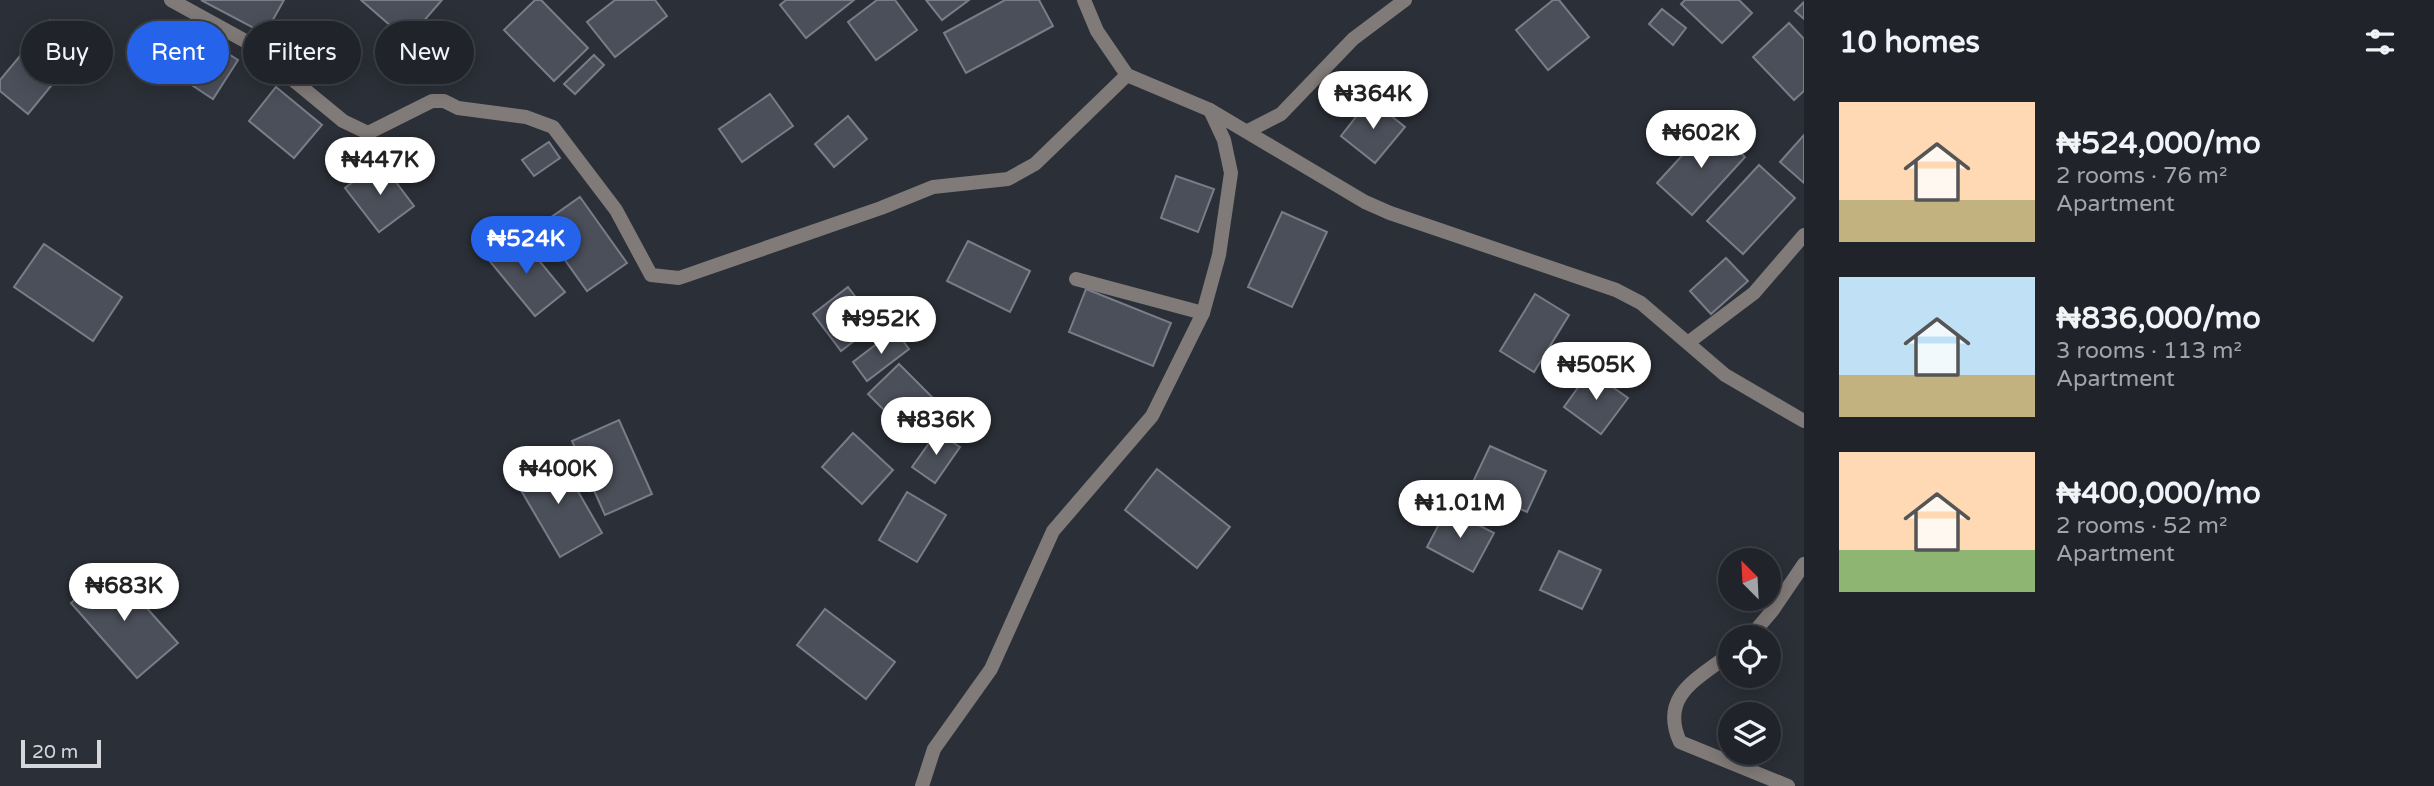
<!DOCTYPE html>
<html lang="en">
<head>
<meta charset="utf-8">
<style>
	:root { --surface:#202329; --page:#2d2f35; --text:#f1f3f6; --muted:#a2a4a8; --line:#3d4046; --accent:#2563eb }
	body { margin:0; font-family:"Varela Round",sans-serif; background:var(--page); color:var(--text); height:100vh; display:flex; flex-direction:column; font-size:26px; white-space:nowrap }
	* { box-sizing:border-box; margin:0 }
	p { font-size:23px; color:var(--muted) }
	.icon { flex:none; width:38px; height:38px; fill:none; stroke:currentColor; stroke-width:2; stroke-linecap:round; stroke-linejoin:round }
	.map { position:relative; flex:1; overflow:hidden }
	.panel { display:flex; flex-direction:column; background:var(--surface); width:630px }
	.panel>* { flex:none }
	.guide { position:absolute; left:21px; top:21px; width:665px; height:63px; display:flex; gap:14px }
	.needle { width:46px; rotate:336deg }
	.buttons { position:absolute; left:1718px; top:548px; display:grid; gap:14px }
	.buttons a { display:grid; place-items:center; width:63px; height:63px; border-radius:50%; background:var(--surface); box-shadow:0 4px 18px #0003,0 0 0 2px var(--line); font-size:35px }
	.scale { position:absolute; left:21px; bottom:18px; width:80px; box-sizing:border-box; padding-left:7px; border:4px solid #d5d7dd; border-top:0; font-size:19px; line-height:24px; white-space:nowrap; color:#d5d7dd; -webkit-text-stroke:5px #2b2f37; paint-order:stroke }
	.price { position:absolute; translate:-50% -60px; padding:0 16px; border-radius:24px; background:#fff; color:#222; font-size:23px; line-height:46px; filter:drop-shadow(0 2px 4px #0008) }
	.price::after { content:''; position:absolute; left:50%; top:42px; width:21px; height:16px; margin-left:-10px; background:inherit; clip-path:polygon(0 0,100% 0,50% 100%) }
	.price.on { background:var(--accent); color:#fff }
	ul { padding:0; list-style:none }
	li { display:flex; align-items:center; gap:21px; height:175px; padding:0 35px }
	li span { display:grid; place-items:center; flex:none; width:196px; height:140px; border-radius:0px; color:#555 }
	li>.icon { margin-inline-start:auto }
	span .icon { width:84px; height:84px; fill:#fffc; stroke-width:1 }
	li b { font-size:30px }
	h2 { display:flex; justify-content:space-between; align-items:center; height:84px; padding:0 35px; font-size:30px }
	.tag { padding:0 24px; border-radius:32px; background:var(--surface); box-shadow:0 4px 18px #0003,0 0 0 2px var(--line); font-size:24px; line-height:63px }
	.tag.on { background:var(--accent); color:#fff }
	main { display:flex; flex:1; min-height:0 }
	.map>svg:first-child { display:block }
</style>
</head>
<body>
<main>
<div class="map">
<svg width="1804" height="786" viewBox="0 0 1804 786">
	<rect width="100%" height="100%" fill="#2b2f37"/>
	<g fill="#4b4f59" stroke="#797d88" stroke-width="2">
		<path d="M 201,0 L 284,0 L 265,34 Z"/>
		<path d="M 361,0 L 442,0 L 407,40 Z"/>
		<path d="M 535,0 L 541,0 L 588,48 L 554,81 L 504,30 Z"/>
		<path d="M 615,0 L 655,0 L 667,16 L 615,57 L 587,22 Z"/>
		<path d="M 786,0 L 854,0 L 806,38 L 780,5 Z"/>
		<path d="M 877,0 L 895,0 L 917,30 L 876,60 L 848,22 Z"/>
		<path d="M 926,0 L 969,0 L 942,20 Z"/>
		<path d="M 1005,0 L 1039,0 L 1053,26 L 966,73 L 944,33 Z"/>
		<path d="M 1553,0 L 1559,0 L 1589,37 L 1548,70 L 1516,30 Z"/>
		<path d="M 1685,0 L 1739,0 L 1752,13 L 1722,43 L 1681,4 Z"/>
		<path d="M 1804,2 L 1804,19 L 1795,11 Z"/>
		<path d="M 1662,9 L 1686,28 L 1673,45 L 1649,24 Z"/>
		<path d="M 50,20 L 83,47 L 28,114 L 0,91 L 0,80 Z"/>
		<path d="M 1789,23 L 1804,39 L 1804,91 L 1794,100 L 1753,57 Z"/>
		<path d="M 188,28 L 238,60 L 213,99 L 163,66 Z"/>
		<path d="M 594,55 L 604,65 L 575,94 L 564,84 Z"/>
		<path d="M 276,87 L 322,125 L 294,158 L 249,121 Z"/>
		<path d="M 770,94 L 793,126 L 742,162 L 719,129 Z"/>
		<path d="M 1370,99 L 1405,127 L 1375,163 L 1341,136 Z"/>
		<path d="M 848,116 L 867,139 L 834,167 L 815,144 Z"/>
		<path d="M 1710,125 L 1745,157 L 1692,215 L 1657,183 Z"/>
		<path d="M 1804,135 L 1804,183 L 1780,162 Z"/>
		<path d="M 549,142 L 560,158 L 534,176 L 522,160 Z"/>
		<path d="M 380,161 L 414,206 L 379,232 L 345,188 Z"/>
		<path d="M 1759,165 L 1795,198 L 1743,254 L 1707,221 Z"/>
		<path d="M 1176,176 L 1214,189 L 1198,232 L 1161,218 Z"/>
		<path d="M 580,197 L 627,263 L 587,291 L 540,225 Z"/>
		<path d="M 1282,212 L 1327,232 L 1292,307 L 1248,287 Z"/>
		<path d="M 518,235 L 565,292 L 535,316 L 488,259 Z"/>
		<path d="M 968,241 L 1030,271 L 1010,312 L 947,281 Z"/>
		<path d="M 44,244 L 122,297 L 93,341 L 14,287 Z"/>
		<path d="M 1726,258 L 1748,281 L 1711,314 L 1690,291 Z"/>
		<path d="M 848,287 L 876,324 L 841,351 L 813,314 Z"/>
		<path d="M 1086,289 L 1171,323 L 1153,366 L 1069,332 Z"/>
		<path d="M 1535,294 L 1569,315 L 1534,372 L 1500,351 Z"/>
		<path d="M 895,330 L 909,349 L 867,381 L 853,362 Z"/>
		<path d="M 899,364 L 935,400 L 904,430 L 868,394 Z"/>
		<path d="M 1590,371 L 1628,398 L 1601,434 L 1564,407 Z"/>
		<path d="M 619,420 L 652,494 L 605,515 L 572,441 Z"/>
		<path d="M 937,432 L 960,447 L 935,483 L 912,467 Z"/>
		<path d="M 853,433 L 893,470 L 862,504 L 822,467 Z"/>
		<path d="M 1490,446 L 1546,471 L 1527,512 L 1471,486 Z"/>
		<path d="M 557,455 L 602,533 L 560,557 L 515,480 Z"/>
		<path d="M 1157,469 L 1230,527 L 1197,568 L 1125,510 Z"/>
		<path d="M 907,492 L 946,515 L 917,562 L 879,540 Z"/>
		<path d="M 1447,509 L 1494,533 L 1473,572 L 1427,547 Z"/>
		<path d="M 1559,551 L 1601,570 L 1582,609 L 1540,590 Z"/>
		<path d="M 111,568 L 178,643 L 137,678 L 71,603 Z"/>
		<path d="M 825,609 L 895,662 L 866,699 L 797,645 Z"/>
	</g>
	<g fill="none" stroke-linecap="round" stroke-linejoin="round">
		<g stroke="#807b79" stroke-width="14">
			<path d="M 171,0 L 247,42 L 343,121 L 368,133 L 432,101 L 444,101 L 458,108 L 526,117 L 553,127 L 616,210 L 651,275 L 679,278 L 881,208 L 933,187 L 1008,179 L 1035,164 L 1127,75"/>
			<path d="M 1084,0 L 1097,31 L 1127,75 L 1210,110 L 1365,202 L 1390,213 L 1616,290 L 1641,303 L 1725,375 L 1804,421"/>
			<path d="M 1248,131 L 1281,114 L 1353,39 L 1405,0"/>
			<path d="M 1076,279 L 1203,313"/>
			<path d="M 1689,342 L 1754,293 L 1804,235"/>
			<path d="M 1750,637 L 1772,611 L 1804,564"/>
			<path d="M 1731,653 C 1698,679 1659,695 1680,742 L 1788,786"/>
			<path d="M 922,786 L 934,749 L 991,669 L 1053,531 L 1152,416 L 1203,313 L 1219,255 L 1231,173 L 1224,140 L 1210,110"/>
		</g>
	</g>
</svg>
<div class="buttons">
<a><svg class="needle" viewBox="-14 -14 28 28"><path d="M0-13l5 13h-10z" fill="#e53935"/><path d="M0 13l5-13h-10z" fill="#a2a4a8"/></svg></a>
<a><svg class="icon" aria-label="locate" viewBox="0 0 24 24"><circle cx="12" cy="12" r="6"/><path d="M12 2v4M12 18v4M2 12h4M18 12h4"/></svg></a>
<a><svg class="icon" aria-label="layers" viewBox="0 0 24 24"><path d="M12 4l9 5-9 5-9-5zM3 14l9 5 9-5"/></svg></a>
</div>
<div class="scale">20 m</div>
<b class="price" style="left:1373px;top:131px">₦364K</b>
<b class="price" style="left:1701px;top:170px">₦602K</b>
<b class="price" style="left:380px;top:197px">₦447K</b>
<b class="price on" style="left:526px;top:276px">₦524K</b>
<b class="price" style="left:881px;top:356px">₦952K</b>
<b class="price" style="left:1596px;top:402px">₦505K</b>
<b class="price" style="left:936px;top:457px">₦836K</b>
<b class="price" style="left:558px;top:506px">₦400K</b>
<b class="price" style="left:1460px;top:540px">₦1.01M</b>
<b class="price" style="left:124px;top:623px">₦683K</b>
<div class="guide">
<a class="tag">Buy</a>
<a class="tag on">Rent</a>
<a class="tag">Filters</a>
<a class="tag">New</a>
</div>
</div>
<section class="panel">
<h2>10 homes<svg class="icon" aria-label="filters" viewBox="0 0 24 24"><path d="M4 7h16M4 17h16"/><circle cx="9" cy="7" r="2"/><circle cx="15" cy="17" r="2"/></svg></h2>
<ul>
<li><span style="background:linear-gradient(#ffd9b3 70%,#c2b280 0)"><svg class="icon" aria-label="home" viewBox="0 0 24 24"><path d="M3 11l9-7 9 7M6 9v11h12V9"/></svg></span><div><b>₦524,000/mo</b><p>2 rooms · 76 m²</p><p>Apartment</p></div></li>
<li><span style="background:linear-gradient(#bfe0f5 70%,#c2b280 0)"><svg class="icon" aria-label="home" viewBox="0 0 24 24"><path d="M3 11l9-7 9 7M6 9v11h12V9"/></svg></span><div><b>₦836,000/mo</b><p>3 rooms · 113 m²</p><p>Apartment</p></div></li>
<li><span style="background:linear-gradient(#ffd9b3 70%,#8fb573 0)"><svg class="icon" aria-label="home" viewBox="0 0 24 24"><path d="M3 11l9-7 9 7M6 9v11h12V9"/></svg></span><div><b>₦400,000/mo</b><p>2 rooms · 52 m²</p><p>Apartment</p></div></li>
</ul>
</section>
</main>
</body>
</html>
